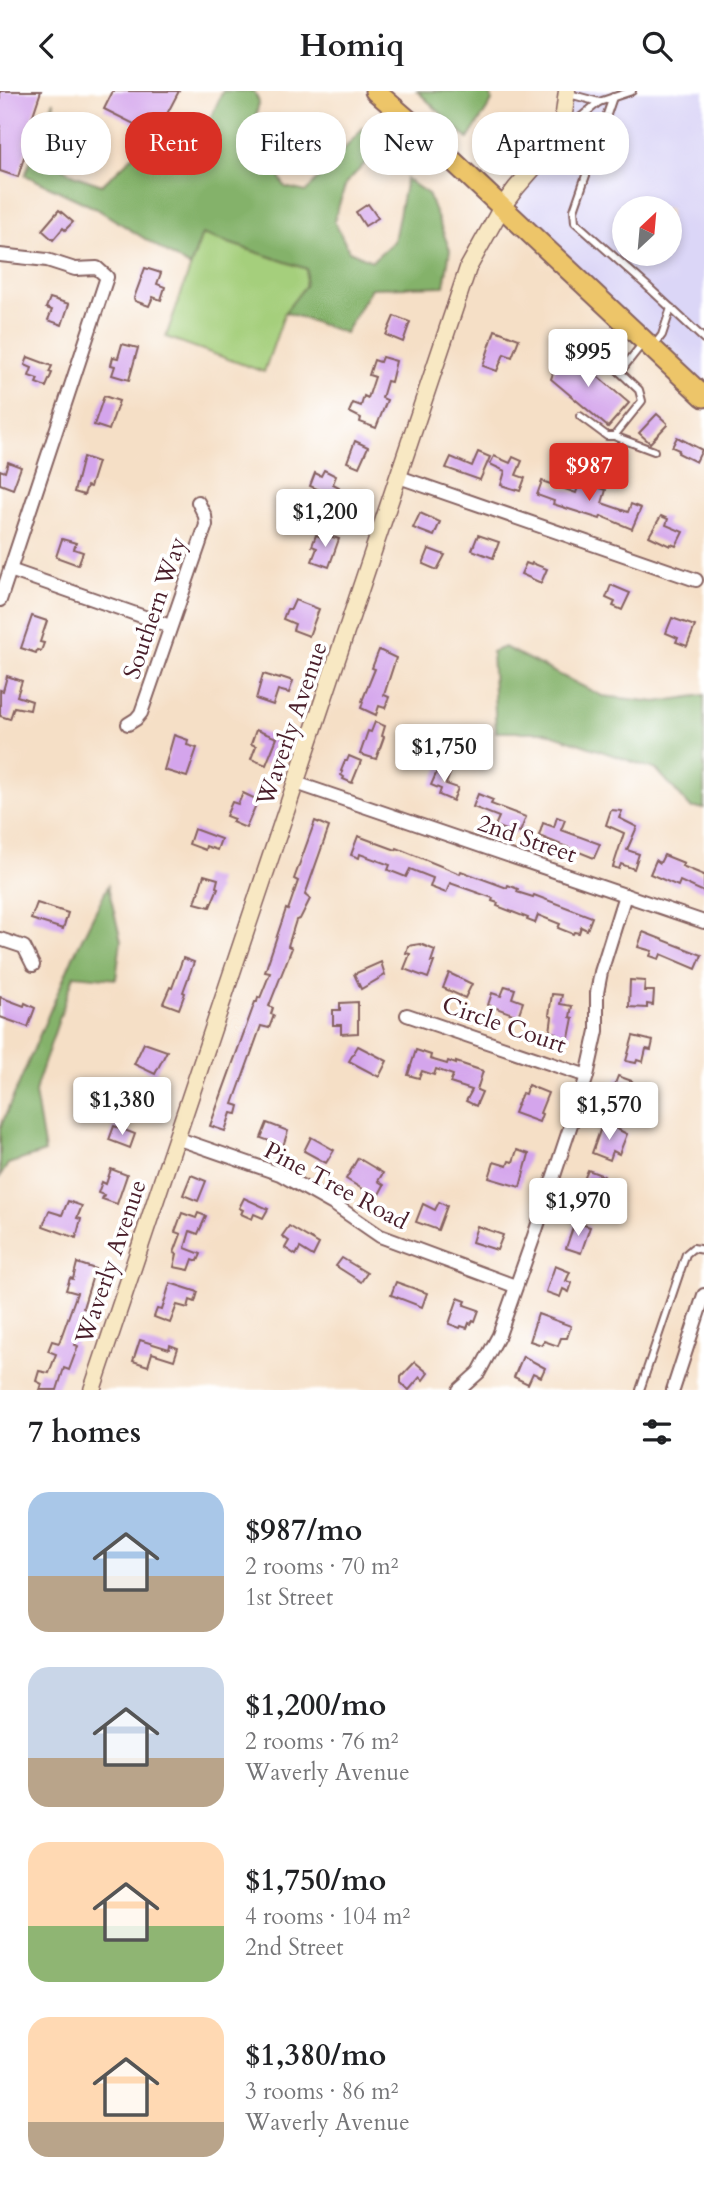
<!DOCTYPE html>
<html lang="en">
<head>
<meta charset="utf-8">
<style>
	:root { --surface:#fff; --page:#f2f2f2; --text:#202124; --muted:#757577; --accent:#d93025 }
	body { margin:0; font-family:Cardo,serif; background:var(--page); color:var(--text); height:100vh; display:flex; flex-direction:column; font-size:26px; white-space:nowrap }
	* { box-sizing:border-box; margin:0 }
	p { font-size:23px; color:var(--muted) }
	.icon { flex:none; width:38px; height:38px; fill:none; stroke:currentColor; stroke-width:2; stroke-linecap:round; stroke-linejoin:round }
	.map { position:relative; height:1299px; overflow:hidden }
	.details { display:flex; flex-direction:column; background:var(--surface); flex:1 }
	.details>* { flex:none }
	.top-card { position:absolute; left:21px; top:21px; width:663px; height:63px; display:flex; gap:14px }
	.needle { width:46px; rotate:26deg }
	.fabs { position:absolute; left:612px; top:105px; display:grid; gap:14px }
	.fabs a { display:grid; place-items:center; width:70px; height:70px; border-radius:50%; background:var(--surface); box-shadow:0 4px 10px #0003; font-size:35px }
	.price { position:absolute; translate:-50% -60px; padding:0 16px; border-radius:7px; background:#fff; color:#222; font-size:23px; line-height:46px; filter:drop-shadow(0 2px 4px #0008) }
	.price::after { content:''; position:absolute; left:50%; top:42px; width:21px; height:16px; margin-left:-10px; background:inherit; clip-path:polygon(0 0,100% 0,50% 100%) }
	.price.active { background:var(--accent); color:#fff }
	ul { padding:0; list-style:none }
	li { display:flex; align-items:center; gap:21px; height:175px; padding:0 28px }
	li span { display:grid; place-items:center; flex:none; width:196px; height:140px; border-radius:21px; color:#555 }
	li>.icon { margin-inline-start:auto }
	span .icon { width:84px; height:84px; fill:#fffc; stroke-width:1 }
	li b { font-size:30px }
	h2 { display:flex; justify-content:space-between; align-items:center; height:84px; padding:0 28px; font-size:30px }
	.tag { padding:0 24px; border-radius:28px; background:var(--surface); box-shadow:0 4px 10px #0003; font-size:24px; line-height:63px }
	.tag.active { background:var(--accent); color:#fff }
	header { display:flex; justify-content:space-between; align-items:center; height:91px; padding:0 28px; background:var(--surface); font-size:32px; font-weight:700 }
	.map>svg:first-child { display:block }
</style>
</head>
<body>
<header><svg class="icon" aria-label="back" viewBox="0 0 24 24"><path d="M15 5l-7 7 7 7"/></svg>Homiq<svg class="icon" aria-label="search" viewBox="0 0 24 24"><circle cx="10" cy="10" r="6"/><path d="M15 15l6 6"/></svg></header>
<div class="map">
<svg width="704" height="1299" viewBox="0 0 704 1299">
	<rect width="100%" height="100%" fill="#fff"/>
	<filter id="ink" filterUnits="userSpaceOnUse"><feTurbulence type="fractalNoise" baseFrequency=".0143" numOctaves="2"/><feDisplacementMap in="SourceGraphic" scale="14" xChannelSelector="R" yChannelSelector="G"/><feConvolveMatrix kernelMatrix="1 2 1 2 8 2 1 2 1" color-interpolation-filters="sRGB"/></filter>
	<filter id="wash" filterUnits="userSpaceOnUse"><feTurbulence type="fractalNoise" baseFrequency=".00686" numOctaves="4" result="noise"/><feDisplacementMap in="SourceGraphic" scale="28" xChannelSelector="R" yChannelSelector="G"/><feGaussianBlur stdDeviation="1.57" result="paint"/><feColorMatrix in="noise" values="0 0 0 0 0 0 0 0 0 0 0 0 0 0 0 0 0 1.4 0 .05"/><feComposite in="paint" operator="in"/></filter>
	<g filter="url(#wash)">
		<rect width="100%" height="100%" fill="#f5dfc6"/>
		<path fill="#dbd6f7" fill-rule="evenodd" d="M 567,0 L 704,0 L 704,306 L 502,116 L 550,58 ZM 625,117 L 670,117 L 670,163 L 625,163 Z"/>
		<path fill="#a5cf7b" stroke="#787753" stroke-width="2" d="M 202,143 L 307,178 L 306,195 L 285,221 L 264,281 L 166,246 Z"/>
		<g fill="#84b26b" stroke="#67684b" stroke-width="2">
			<path d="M 223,0 L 254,0 L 259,11 L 253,38 L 285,96 L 306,101 L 363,37 L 387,50 L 346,92 L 334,130 L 349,160 L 372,170 L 394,150 L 406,88 L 428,103 L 450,159 L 444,195 L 371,197 L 345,242 L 285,221 L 305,195 L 307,178 L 202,143 L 190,176 L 97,118 L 25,84 L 54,10 L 48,63 L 50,70 L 76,85 L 102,94 L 135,63 L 176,73 L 196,59 Z"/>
			<path d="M 417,0 L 489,0 L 492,10 L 468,48 Z"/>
			<path d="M 504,556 L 602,605 L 656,611 L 704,604 L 704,717 L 691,717 L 657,679 L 545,641 L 496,641 L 492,561 Z"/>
			<path d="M 108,795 L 121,850 L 116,888 L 74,884 L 37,993 L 35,1002 L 45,1061 L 8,1073 L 0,1086 L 0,1037 L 73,866 Z"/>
		</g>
		<g id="blocks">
			<g fill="#d4a5ec">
				<path d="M 0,0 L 41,0 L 24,51 L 28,53 L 18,86 L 0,80 Z"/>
				<path d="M 113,0 L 179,0 L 156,44 L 104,18 Z"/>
				<path d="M 293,26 L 309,32 L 311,28 L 322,32 L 318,44 L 309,40 L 306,49 L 292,44 L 293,41 L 288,39 Z"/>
				<path d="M 519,34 L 528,44 L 526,46 L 530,50 L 504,77 L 490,63 Z"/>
				<circle cx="81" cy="62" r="10"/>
				<path d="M 368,113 L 378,127 L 365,135 L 356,121 Z"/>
				<path d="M 59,119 L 73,131 L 65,139 L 63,137 L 53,149 L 42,139 Z"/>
				<path d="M 145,177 L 161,182 L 157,193 L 165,196 L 161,209 L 153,206 L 149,215 L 135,210 L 134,207 Z"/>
				<path d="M 50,207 L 69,213 L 62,234 L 48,229 L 52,219 L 46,217 Z"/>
				<path d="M 394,225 L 410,231 L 403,251 L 386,244 Z"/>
				<path d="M 495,239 L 519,248 L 512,266 L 504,263 L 497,280 L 483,275 Z"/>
				<path d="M 122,253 L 138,257 L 129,289 L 112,284 L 115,275 L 111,274 L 113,266 L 118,267 Z"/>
				<path d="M 567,259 L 629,312 L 608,336 L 551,288 L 560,263 L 562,265 Z"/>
				<path d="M 28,266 L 52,275 L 49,281 L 52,282 L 46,296 L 36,292 L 38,288 L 29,285 L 32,277 L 25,274 Z"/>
				<path d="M 382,266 L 396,270 L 391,291 L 387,290 L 382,307 L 387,309 L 376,337 L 360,331 L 361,327 L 349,321 L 353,312 L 361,315 L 364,305 L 368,307 L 375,286 L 369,284 L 374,269 L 380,271 Z"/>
				<path d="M 104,305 L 119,310 L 109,339 L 94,334 Z"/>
				<path d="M 657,323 L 667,332 L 667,334 L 650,352 L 639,342 Z"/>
				<path d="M 677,346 L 702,359 L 696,371 L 678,362 L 679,359 L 672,356 Z"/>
				<path d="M 355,350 L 368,356 L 359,376 L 347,371 Z"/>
				<path d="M 478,361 L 490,366 L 480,389 L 446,377 L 451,366 L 472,375 Z"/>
				<path d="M 494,365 L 510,372 L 513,366 L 522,370 L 516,384 L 525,387 L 520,400 L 501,394 L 505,380 L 490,373 Z"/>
				<path d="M 83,366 L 98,371 L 90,396 L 87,395 L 84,404 L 74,401 Z"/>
				<path d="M 8,371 L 21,376 L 13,398 L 0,393 L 0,379 L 5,381 Z"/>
				<path d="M 324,379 L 336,385 L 333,393 L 339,396 L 335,406 L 310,395 L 315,382 L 321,385 Z"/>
				<path d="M 542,390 L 576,402 L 580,390 L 606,399 L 602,412 L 628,421 L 631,413 L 641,417 L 632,438 L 601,425 L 600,428 L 553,413 L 554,410 L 537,404 Z"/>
				<path d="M 420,422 L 440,431 L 434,445 L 413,437 Z"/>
				<path d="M 661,425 L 668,428 L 666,434 L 683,441 L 676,455 L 671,453 L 670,455 L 649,445 Z"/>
				<path d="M 323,443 L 339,448 L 329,476 L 312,470 L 317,457 L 312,455 L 316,444 L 322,446 Z"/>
				<path d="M 478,444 L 499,451 L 493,467 L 472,459 Z"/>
				<path d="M 62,448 L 76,452 L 74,458 L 83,461 L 78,474 L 56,466 Z"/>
				<path d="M 429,458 L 445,464 L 437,479 L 423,473 Z"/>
				<path d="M 526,472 L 531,474 L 532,472 L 547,478 L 541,492 L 521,483 Z"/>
				<path d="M 611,494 L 630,502 L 622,519 L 613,515 L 615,511 L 606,507 Z"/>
				<path d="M 295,509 L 319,518 L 309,545 L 293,539 L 295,533 L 283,528 L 287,518 L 291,518 Z"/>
				<path d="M 32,525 L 47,530 L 40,551 L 44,552 L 41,560 L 37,559 L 36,562 L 21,557 Z"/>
				<path d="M 672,527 L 695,535 L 687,555 L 676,551 L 678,547 L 666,542 Z"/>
				<path d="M 379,559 L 396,567 L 384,604 L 389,606 L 385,617 L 379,615 L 376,624 L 361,617 L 363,611 L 362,610 L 375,578 L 372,577 Z"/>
				<path d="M 263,583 L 280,588 L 281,586 L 293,590 L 289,602 L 278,599 L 273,614 L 256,608 Z"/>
				<path d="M 7,585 L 22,590 L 17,605 L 32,610 L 30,619 L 14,616 L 10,628 L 0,625 L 0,599 L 3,600 Z"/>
				<path d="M 375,631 L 385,635 L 382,645 L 384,646 L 376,668 L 360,663 L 368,640 L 371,641 Z"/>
				<path d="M 256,639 L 277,647 L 266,674 L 251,668 L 256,655 L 251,653 Z"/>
				<path d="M 174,644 L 188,649 L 187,654 L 197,657 L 187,686 L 164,679 Z"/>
				<path d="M 349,665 L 361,670 L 352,692 L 343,688 L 344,686 L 341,684 L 343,681 L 341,680 L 345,670 L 347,670 Z"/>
				<path d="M 439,676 L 451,680 L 446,693 L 458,697 L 453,710 L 439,704 L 441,698 L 431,694 Z"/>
				<path d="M 243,702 L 258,709 L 246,737 L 232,731 L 234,728 L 226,725 L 232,711 L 238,713 Z"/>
				<path d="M 478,703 L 493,709 L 491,713 L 526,726 L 520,741 L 516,740 L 515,743 L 495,735 L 499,726 L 473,716 Z"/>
				<path d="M 611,719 L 622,720 L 619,727 L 637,736 L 627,759 L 639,763 L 634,778 L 621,773 L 619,778 L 613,776 L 624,742 L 606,734 Z"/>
				<path d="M 557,726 L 565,729 L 561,739 L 600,753 L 594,767 L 539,745 L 543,732 L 554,736 Z"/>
				<path d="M 315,730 L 329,736 L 305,804 L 310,808 L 300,828 L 296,829 L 288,855 L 292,857 L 269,915 L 273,917 L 271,923 L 274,924 L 269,937 L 261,935 L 233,1013 L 239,1015 L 237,1023 L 231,1022 L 225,1040 L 210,1035 L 255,911 L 257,911 L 258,906 L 260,907 L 270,882 L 265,881 L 286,818 L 288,819 L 298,790 L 294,788 Z"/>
				<path d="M 194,738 L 221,748 L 217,759 L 206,755 L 205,759 L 189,753 Z"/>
				<path d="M 358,745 L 396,759 L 397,757 L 460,783 L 461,780 L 507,797 L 508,794 L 518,798 L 517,801 L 533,806 L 534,804 L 592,826 L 587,839 L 581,836 L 579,842 L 574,841 L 573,843 L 558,837 L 560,833 L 538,824 L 535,832 L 527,829 L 528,827 L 497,815 L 498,812 L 492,810 L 493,807 L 450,792 L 446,802 L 430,796 L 433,787 L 410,778 L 406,786 L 388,779 L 390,774 L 360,763 L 359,767 L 351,764 Z"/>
				<path d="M 664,764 L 684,772 L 682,775 L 704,784 L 704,801 L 680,790 L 678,795 L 650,783 L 656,769 L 660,772 Z"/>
				<path d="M 204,784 L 218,788 L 216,796 L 218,797 L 210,816 L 195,812 Z"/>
				<path d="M 37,812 L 68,822 L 63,838 L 31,828 Z"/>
				<path d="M 643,841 L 702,864 L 696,878 L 661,863 L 659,868 L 650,865 L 652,860 L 638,856 Z"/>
				<path d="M 420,853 L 435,859 L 431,871 L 434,871 L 428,887 L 404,878 L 410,863 L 406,862 L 408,855 Z"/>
				<path d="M 183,867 L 194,871 L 183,901 L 185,902 L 179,918 L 163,912 L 170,896 L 172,897 Z"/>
				<path d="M 381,871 L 385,884 L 361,898 L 354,883 Z"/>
				<path d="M 449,882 L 472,893 L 465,907 L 443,897 Z"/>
				<path d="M 630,889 L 645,890 L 644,900 L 654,900 L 653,914 L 647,913 L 647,917 L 629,916 Z"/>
				<path d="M 505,895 L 515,898 L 512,907 L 523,911 L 518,925 L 488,914 L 492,902 L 501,905 Z"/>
				<path d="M 552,903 L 562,904 L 560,913 L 572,915 L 570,926 L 573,927 L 569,947 L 555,945 L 556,942 L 550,941 L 552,926 L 549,924 Z"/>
				<path d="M 0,906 L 24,915 L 25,912 L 35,917 L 28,936 L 0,926 Z"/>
				<path d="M 358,911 L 358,942 L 341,943 L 341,934 L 333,934 L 333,919 L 340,919 L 340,912 Z"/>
				<path d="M 633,945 L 653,950 L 651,959 L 646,958 L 643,971 L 637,969 L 636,972 L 626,970 Z"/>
				<path d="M 144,952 L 167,960 L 155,983 L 134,973 Z"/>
				<path d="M 358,955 L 387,970 L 379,986 L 349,970 Z"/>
				<path d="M 416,959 L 431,964 L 430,968 L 447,973 L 448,970 L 456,973 L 456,971 L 483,980 L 477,999 L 482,1001 L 476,1015 L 466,1010 L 472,999 L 450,992 L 453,984 L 436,978 L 434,984 L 422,980 L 419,987 L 408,984 Z"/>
				<path d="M 618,985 L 632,990 L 629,996 L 640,1000 L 637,1009 L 626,1005 L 621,1019 L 607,1014 Z"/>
				<path d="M 528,994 L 548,1002 L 540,1022 L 542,1023 L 539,1031 L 514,1022 L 522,1002 L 525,1003 Z"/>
				<path d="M 603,1031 L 627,1043 L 619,1063 L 613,1060 L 610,1069 L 592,1062 Z"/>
				<path d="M 267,1032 L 288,1040 L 283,1055 L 261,1047 Z"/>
				<path d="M 114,1035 L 135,1043 L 130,1057 L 109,1049 Z"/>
				<path d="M 311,1046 L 334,1059 L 326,1072 L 304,1060 Z"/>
				<path d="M 517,1059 L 529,1063 L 520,1096 L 489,1087 L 494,1071 L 507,1075 L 509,1070 L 513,1071 Z"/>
				<path d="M 358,1067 L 383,1082 L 378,1090 L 384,1094 L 377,1107 L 346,1088 Z"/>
				<path d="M 111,1078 L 127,1084 L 117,1113 L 102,1108 L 104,1104 L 98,1102 L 102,1091 L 106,1093 Z"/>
				<path d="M 588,1079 L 604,1085 L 602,1092 L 607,1093 L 600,1110 L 594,1108 L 590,1116 L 575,1110 Z"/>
				<path d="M 191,1084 L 206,1090 L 198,1110 L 183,1104 Z"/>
				<path d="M 244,1107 L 268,1118 L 263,1127 L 254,1123 L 252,1128 L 241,1123 L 243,1119 L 239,1117 Z"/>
				<path d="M 68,1110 L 82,1115 L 77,1127 L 81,1128 L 76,1147 L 43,1135 L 49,1120 L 62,1124 Z"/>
				<path d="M 439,1111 L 447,1115 L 438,1139 L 416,1131 L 423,1113 L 435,1119 Z"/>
				<path d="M 182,1122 L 196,1127 L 198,1122 L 206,1125 L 198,1143 L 190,1140 L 185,1157 L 201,1163 L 198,1170 L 193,1168 L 189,1179 L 174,1176 L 177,1163 L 174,1162 L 181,1143 L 175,1141 Z"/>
				<path d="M 575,1131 L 590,1136 L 581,1162 L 566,1157 Z"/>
				<path d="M 289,1135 L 319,1153 L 313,1165 L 300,1157 L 296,1164 L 285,1157 L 289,1150 L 282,1145 Z"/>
				<path d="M 477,1135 L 503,1144 L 497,1159 L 472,1151 Z"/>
				<path d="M 342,1167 L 367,1182 L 361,1191 L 336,1175 Z"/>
				<path d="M 77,1172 L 95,1178 L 83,1217 L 88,1219 L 75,1254 L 78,1255 L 69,1279 L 64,1277 L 57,1299 L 40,1299 L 42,1293 L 36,1290 L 39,1280 L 49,1282 L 56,1263 L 48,1260 L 52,1250 L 59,1252 L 77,1202 L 66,1199 L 70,1187 L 73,1188 Z"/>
				<path d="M 555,1175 L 570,1181 L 566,1190 L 572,1192 L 569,1201 L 563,1198 L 560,1206 L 546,1201 Z"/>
				<path d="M 396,1191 L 427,1202 L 422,1216 L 391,1204 Z"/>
				<path d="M 170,1192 L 198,1201 L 195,1211 L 190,1209 L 188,1217 L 177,1214 L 170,1232 L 154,1226 L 157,1218 L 162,1219 Z"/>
				<path d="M 458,1207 L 466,1210 L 464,1214 L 479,1219 L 475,1230 L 473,1229 L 471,1233 L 469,1232 L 467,1237 L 461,1235 L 460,1237 L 449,1233 Z"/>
				<path d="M 538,1223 L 571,1235 L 567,1247 L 561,1247 L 558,1255 L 544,1250 L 542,1254 L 530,1250 L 532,1244 L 531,1244 Z"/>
				<path d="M 140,1249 L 169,1258 L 170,1254 L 178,1257 L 174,1269 L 152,1262 L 148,1275 L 133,1270 Z"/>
				<path d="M 523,1265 L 545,1277 L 541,1286 L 533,1282 L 528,1293 L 514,1286 Z"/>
				<path d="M 415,1271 L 428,1282 L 423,1289 L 420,1286 L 409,1299 L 401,1292 L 401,1286 Z"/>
			</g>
		</g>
	</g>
	<g filter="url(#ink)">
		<use href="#blocks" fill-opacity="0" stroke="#866261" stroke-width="2"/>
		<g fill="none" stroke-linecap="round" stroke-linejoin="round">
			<defs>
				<g id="lane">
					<path d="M 613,6 L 574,119 L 575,131 L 646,194 L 704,248"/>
					<path d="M 599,11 L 632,0"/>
					<path d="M 565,39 L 599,11 L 569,3"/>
					<path d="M 586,252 L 620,281"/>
					<path d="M 653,256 L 662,244 L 671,217"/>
					<path d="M 580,325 L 607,345 L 614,345 L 642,310 L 639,299 L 620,281 L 643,252"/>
					<path d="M 614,345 L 654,360"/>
					<path d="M 640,1299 L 686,1163 L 693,1157 L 704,1159"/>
				</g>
				<g id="street">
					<path d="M 0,164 L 47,169 L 75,178 L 97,177 L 107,186 L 0,509"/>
					<path d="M 399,386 L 696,489"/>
					<path d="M 10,479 L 170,535"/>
					<path d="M 128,633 L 136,628 L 141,622 L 206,434 L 205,425 L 198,411"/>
					<path d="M 296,692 L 704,831"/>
					<path d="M 0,848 L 24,856 L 33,874"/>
					<path d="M 407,924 L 587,985"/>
					<path d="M 176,1047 L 280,1083 L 335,1114 L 380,1145 L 515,1195"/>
					<path d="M 459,1299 L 479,1281 L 499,1244 L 534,1145 L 587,985 L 597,940 L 597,902 L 601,881 L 625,804"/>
					<path d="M 673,1299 L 704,1204"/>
				</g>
				<path id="secondary" d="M 92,1299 L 468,177 L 502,116 L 516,97 L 550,58 L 563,30 L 567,0"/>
				<path id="primary" d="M 375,0 L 421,40 L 704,306"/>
			</defs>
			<use href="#lane" stroke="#866261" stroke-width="10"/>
			<use href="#street" stroke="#866261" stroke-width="16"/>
			<use href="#secondary" stroke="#866261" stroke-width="19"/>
			<use href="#primary" stroke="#866261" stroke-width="23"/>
			<use href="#lane" stroke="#fff" stroke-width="6"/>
			<use href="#street" stroke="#fff" stroke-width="12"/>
			<use href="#secondary" stroke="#f8e8c3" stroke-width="16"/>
			<use href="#primary" stroke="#edc569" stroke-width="19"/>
		</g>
	</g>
	<g text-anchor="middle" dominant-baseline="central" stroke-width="7" stroke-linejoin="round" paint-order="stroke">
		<g font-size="24" fill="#4a1f2b" stroke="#fff">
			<text transform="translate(155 517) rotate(-71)">Southern Way</text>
			<text transform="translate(292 633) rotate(-71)">Waverly Avenue</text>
			<text transform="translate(527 748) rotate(19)">2nd Street</text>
			<text transform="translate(504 934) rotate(19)">Circle Court</text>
			<text transform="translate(336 1095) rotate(28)">Pine Tree Road</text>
			<text transform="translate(111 1171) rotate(-71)">Waverly Avenue</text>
		</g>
	</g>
</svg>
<div class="fabs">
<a><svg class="needle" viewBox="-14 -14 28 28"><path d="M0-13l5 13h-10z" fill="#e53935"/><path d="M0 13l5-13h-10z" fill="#757577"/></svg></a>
</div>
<b class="price" style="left:588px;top:298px">$995</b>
<b class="price active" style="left:589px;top:412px">$987</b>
<b class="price" style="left:325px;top:458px">$1,200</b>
<b class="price" style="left:444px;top:693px">$1,750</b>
<b class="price" style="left:122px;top:1046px">$1,380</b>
<b class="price" style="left:609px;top:1051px">$1,570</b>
<b class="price" style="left:578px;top:1147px">$1,970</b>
<div class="top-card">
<a class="tag">Buy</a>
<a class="tag active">Rent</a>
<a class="tag">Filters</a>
<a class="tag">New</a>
<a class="tag">Apartment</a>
</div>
</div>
<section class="details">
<h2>7 homes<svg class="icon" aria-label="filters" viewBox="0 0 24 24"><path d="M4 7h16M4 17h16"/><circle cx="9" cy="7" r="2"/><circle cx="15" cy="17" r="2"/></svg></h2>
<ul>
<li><span style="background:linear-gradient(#a9c7e8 60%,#b9a48a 0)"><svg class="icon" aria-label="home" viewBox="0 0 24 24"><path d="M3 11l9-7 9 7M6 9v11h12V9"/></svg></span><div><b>$987/mo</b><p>2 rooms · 70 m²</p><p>1st Street</p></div></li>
<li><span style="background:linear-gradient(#c9d6e8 65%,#b9a48a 0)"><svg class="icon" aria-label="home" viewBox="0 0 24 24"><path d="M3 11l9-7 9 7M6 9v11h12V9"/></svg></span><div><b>$1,200/mo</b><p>2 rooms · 76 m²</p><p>Waverly Avenue</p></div></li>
<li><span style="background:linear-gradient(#ffd9b3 60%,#8fb573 0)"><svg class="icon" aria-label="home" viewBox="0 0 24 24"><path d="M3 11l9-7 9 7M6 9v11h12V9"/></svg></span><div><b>$1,750/mo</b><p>4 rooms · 104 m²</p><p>2nd Street</p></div></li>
<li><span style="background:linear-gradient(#ffd9b3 75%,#b9a48a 0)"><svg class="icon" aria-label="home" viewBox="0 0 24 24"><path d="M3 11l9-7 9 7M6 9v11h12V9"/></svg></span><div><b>$1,380/mo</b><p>3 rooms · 86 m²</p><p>Waverly Avenue</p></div></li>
</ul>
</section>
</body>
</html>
